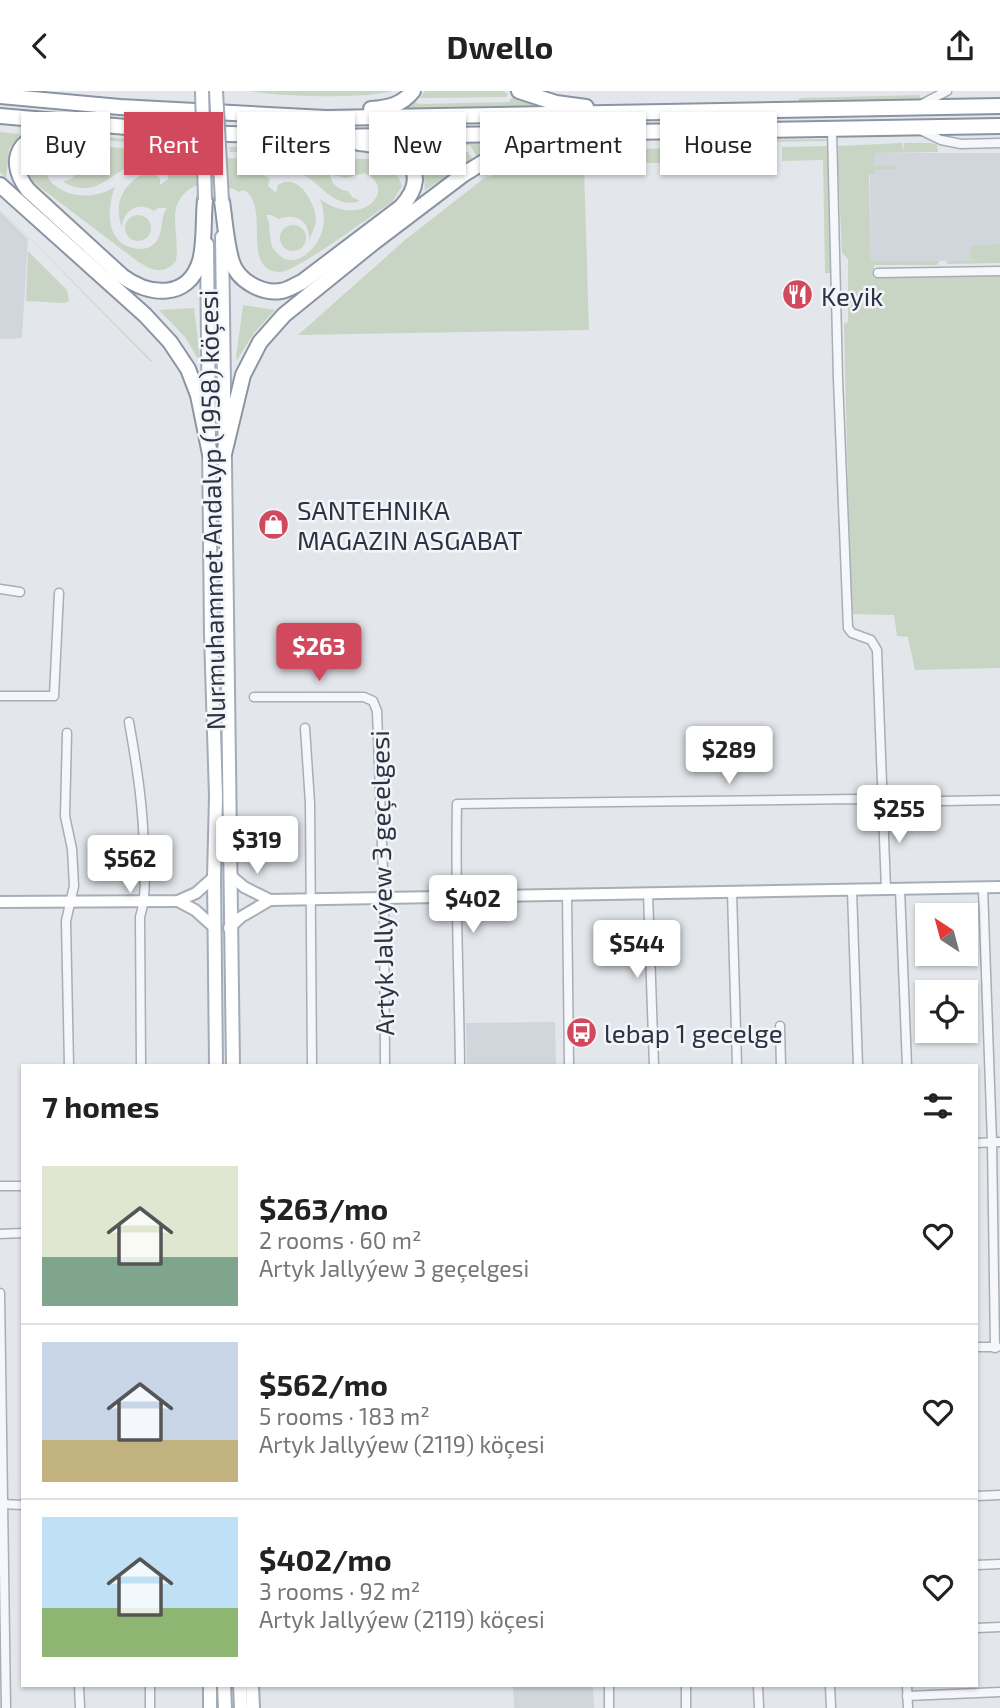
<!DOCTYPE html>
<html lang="en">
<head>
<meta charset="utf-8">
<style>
	:root { --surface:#fff; --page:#f6f6f6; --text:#222; --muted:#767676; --line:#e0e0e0; --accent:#d0495d }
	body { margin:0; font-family:"Exo 2",sans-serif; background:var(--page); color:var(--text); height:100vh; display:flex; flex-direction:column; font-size:26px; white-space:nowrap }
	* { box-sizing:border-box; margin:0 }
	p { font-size:23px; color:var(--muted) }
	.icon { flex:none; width:38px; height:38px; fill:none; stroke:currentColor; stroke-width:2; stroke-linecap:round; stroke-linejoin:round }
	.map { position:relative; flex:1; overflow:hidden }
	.details { position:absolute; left:21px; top:973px; width:957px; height:623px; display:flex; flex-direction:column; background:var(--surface); border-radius:0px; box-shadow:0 2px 5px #0004 }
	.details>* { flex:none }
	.guide { position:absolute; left:21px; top:21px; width:959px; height:63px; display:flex; gap:14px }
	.needle { width:46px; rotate:324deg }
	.fabs { position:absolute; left:915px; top:812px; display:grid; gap:14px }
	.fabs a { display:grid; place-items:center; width:63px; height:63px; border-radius:0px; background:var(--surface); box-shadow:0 2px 5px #0004; font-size:35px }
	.price { position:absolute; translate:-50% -60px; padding:0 16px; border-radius:7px; background:#fff; color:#222; font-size:23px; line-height:46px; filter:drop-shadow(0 2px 4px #0008) }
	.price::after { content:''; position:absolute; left:50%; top:42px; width:21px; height:16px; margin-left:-10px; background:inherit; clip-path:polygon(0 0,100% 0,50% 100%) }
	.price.current { background:var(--accent); color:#fff }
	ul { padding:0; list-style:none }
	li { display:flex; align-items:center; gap:21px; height:175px; padding:0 21px }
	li+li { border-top:2px solid var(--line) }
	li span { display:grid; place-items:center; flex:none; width:196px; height:140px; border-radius:0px; color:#555 }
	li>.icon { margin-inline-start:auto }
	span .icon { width:84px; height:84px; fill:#fffc; stroke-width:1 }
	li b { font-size:30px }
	h2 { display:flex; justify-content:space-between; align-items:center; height:84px; padding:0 21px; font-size:30px }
	.tag { padding:0 24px; border-radius:0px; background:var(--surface); box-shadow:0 2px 5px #0004; font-size:24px; line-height:63px }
	.tag.current { background:var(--accent); color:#fff }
	header { display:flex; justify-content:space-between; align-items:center; height:91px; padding:0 21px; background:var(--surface); font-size:32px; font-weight:700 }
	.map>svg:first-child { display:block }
</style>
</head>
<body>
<header><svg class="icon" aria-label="back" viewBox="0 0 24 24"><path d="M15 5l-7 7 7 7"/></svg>Dwello<svg class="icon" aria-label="share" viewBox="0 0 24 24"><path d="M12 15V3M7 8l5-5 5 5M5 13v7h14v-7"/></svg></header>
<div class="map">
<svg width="1000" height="1617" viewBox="0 0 1000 1617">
	<rect width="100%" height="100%" fill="#e3e7eb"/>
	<g fill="#d1d6dd">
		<path d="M 874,62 L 1000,62 L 1000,169 L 871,171 L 870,84 L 874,83 Z"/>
		<path d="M 0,120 L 28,148 L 22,247 L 0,248 Z"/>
		<path d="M 555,931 L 556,975 L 467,975 L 466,932 Z"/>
		<path d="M 513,1594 L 593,1594 L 594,1617 L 514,1617 Z"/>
	</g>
	<g fill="#c9d5c4">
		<path d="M 250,0 L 392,0 C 366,8 278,6 250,0 Z"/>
		<path d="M 425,0 L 503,0 L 508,3 L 506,6 L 420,7 Z"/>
		<path d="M 515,2 L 545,14 L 545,17 L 408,19 L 407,16 L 413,11 L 420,13 L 509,11 Z"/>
		<path d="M 920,4 L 920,9 L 799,10 L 799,7 Z"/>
		<path d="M 0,41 L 20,43 L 9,59 L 6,87 L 0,81 Z"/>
		<path d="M 71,43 L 184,53 L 184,57 C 153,55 64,41 39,52 L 35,49 Z"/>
		<path d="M 827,48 L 827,50 L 686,52 L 686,50 Z"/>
		<path d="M 530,49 L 488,60 L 477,66 L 470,54 L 413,55 L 406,60 L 388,51 Z"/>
		<path d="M 58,52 L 184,62 L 184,66 C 174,74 153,67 140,71 C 110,79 99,110 63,91 L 71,88 L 76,83 C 86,84 94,79 96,69 L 81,71 L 62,62 C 19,75 68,124 115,96 C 107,116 105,151 133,157 C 141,159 148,158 154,153 C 165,143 159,127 167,117 L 158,117 L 154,120 C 138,110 123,119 122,137 C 113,112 123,92 147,81 L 156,83 L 160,88 L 160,94 L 168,88 L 168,81 L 177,77 L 184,68 L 254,67 L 259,81 L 270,88 L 268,95 L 276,102 L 278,94 C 297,80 315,111 316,128 C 316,135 312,142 309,149 C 310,130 296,121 279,128 L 271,124 L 266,124 C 273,135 266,150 276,161 C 294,183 320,156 323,136 C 325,126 323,117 320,108 C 361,139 399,99 365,82 L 345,87 L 330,83 C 331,93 338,99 348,100 L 352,106 L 360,110 C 335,119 322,93 302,83 C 289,76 274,76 259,75 L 257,67 L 373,68 C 389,73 397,80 402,95 L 393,110 C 375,122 295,182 279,181 C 240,179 271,115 244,99 L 238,101 L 234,98 L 199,93 C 161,110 181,138 176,170 C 163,185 151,179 137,170 L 29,88 C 22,75 23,63 34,54 L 38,59 Z"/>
		<path d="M 902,52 L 903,61 L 904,52 L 931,52 L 937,54 L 938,61 L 874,62 L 874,75 L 896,75 L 897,78 L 874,79 L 874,83 L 869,84 L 871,170 L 939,170 L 937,174 L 874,174 L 874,187 L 1000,184 L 1000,577 L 915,579 L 908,546 L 897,545 L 894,524 L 851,523 L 844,233 L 848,231 L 848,168 L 842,162 L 837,55 Z"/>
		<path d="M 245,55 L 366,56 L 396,66 L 392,68 L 381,63 L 365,61 L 230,61 L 229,56 Z"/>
		<path d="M 828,55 L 831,178 L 831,182 L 825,182 L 823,69 L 782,70 L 782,56 Z"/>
		<path d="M 670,57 L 670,72 L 576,72 L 585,60 Z"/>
		<path d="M 468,61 L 473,69 L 425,99 L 423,77 L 414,62 Z"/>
		<path d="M 561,63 L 565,83 L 572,81 L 576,75 L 584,75 L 589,239 L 298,244 L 405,149 L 483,88 L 534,68 Z"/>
		<path d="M 0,117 L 6,123 L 152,270 L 151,271 Z"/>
		<circle cx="138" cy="137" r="13"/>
		<circle cx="293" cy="147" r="13"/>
		<path d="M 1000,153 L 1000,172 L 948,173 L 946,170 L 982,169 L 970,168 L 972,155 Z"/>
		<path d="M 28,160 L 67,199 L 69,210 L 64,212 L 26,210 Z"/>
		<path d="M 243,214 L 275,219 L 254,242 L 237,269 L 236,266 Z"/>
		<path d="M 194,217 L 201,273 L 185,246 L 159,219 Z"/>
	</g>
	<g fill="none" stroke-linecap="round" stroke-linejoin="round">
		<defs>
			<g id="street">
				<path d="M 922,13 L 947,0"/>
				<path d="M 832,39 L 838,288 L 848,537 L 852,542 L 871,549 L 877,559 L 886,799"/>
				<path d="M 920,39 L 941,49 L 961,53 L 1000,52"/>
				<path d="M 878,182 L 1000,180"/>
				<path d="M 0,498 L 20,501"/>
				<path d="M 0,605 L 54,605 L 59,502"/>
				<path d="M 254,606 L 364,606 L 373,610 L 377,620 L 384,808 L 385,975"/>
				<path d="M 129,631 C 137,676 144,720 144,766 C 145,787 146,806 140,826 L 141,975"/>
				<path d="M 305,637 L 310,712 L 312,975"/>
				<path d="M 67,642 L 65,725 L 72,758 L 74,795 L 66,830 L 69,975"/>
				<path d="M 983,797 L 992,1051 L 995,1257"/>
				<path d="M 900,798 L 907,975"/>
				<path d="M 852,799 L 858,975"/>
				<path d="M 732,801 L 737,975"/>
				<path d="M 648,803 L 654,975"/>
				<path d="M 567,804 L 569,975"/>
				<path d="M 780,935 L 781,975"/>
				<path d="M 460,975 C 459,887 455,800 457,713 L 858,708 L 885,711 L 1000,709"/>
				<path d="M 976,1052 L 1000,1051"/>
				<path d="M 0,1095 L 23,1095"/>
				<path d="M 0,1143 L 23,1142"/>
				<path d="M 0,1202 L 6,1617"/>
				<path d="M 976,1256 L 997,1256"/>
				<path d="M 976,1405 L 1000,1404"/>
				<path d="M 1,1413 L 23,1414"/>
				<path d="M 976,1474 L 1000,1473"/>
				<path d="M 976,1537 L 1000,1536"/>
				<path d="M 79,1594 L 80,1617"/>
				<path d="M 150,1594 L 150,1617"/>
				<path d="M 609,1594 L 609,1617"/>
				<path d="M 686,1594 L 686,1617"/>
				<path d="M 758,1594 L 759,1617"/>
				<path d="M 830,1594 L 831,1617"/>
				<path d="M 907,1594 L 908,1617"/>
				<path d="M 907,1605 L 1000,1601"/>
			</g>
			<g id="secondary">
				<path d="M 230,784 L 244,796 L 270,809"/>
				<path d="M 178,810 L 195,819 L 215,837"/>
				<path d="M 0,811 L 178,810 L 196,802 L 214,786"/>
				<path d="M 229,837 L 241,826 L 270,809 L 1000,796"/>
			</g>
			<g id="primary">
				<path d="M 222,146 L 233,975"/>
				<path d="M 207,153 L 211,543 L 216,706 L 214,786 L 216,975"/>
				<path d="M 210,1594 L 210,1617"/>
				<path d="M 224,1594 L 225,1617"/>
				<path d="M 240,1594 L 241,1617"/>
				<path d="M 252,1594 L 253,1617"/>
			</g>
			<g id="highway">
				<path d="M 519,0 L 556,12 L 586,16"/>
				<path d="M 0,5 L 120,16 L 326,27 L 1000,15"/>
				<path d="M 371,18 C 388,17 402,14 413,0"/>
				<path d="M 0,25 L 195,42 L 327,46 L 1000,35"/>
				<path d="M 68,39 C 29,38 0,62 28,99 L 122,185 C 149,205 188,209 200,170 C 205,152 203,128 205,109"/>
				<path d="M 0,94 L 145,224 L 170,251 L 188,278 L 198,304 L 210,363"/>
				<path d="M 222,110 C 225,130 226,152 232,171 C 238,190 262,203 281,200 C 288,199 295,194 302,191 L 401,116 C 437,77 396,55 359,52"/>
				<path d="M 224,363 L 243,284 L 260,251 L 284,224 L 373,152 L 464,83 L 487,69 L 520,57 L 570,50"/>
			</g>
		</defs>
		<use href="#street" stroke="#a8aeb6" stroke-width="11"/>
		<use href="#secondary" stroke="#a8aeb6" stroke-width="14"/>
		<use href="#primary" stroke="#a2abb7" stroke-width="16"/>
		<use href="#highway" stroke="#8a94a2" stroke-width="18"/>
		<use href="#street" stroke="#f6f7fa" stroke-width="8"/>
		<use href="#secondary" stroke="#fff" stroke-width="10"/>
		<use href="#primary" stroke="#fff" stroke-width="12"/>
		<use href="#highway" stroke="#fff" stroke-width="14"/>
		<defs>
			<g id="primary-bridge">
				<path d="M 202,0 L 205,109"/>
				<path d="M 216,0 L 222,110"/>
			</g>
		</defs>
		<use href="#primary-bridge" stroke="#a2abb7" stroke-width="16" stroke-linecap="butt"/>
		<use href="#primary-bridge" stroke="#fff" stroke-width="12"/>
	</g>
	<defs>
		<symbol id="restaurant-disc" viewBox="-11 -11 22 22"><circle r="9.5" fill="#d0495d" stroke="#f3f5f9"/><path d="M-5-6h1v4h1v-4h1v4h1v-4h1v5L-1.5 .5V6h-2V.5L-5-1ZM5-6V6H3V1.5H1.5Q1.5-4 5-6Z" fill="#fff"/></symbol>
		<symbol id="shop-disc" viewBox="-11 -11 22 22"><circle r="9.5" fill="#d0495d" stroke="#f3f5f9"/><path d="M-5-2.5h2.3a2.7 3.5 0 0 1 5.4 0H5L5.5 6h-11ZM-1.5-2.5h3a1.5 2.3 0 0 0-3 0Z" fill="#fff"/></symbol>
		<symbol id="bus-disc" viewBox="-11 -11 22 22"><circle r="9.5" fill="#d0495d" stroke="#f3f5f9"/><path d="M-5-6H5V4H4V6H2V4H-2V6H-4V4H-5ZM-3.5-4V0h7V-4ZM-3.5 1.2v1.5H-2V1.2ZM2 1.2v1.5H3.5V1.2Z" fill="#fff"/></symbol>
	</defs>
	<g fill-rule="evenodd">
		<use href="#restaurant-disc" x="780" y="186" width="35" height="35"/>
		<use href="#shop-disc" x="256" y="416" width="35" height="35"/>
		<use href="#bus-disc" x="564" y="924" width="35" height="35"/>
	</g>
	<g text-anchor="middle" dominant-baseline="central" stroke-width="5" stroke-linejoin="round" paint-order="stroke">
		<g font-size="26" fill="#2b3444" stroke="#f3f5f9" text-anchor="start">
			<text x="821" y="204">Keyik</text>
			<text x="297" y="418">SANTEHNIKA<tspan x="297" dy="30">MAGAZIN ASGABAT</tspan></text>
			<text x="604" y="941">lebap 1 gecelge</text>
		</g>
		<g font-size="26" fill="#2b3444" stroke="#f3f5f9">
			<text transform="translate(211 419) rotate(-91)">Nurmuhammet Andalyp (1958) köçesi</text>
			<text transform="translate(381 792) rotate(-91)">Artyk Jallyýew 3 geçelgesi</text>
		</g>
	</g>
</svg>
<div class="fabs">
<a><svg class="needle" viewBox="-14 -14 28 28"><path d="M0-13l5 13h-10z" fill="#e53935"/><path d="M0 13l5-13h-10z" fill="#767676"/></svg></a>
<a><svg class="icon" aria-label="locate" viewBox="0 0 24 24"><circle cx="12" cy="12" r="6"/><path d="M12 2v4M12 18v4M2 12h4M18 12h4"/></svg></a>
</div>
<b class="price current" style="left:319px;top:592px">$263</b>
<b class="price" style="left:729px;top:695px">$289</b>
<b class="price" style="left:899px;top:754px">$255</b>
<b class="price" style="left:257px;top:785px">$319</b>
<b class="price" style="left:130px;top:804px">$562</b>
<b class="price" style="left:473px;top:844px">$402</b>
<b class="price" style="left:637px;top:889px">$544</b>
<div class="guide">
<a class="tag">Buy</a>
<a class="tag current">Rent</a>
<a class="tag">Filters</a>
<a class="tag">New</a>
<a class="tag">Apartment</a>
<a class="tag">House</a>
</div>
<section class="details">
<h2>7 homes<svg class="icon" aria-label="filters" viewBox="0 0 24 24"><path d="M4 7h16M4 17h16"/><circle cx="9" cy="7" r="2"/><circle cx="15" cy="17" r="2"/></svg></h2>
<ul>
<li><span style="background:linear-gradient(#dfe7d0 65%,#7fa58c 0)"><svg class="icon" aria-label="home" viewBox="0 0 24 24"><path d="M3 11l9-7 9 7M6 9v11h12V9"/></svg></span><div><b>$263/mo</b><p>2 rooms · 60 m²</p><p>Artyk Jallyýew 3 geçelgesi</p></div><svg class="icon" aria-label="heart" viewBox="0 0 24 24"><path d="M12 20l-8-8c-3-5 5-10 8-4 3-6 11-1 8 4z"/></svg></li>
<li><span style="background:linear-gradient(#c9d6e8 70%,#c2b280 0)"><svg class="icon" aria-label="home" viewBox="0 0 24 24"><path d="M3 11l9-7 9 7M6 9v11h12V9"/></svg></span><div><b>$562/mo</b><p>5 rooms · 183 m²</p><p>Artyk Jallyýew (2119) köçesi</p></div><svg class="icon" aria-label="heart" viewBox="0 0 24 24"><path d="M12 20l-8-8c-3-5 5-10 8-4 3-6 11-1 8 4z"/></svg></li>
<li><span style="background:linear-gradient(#bfe0f5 65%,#8fb573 0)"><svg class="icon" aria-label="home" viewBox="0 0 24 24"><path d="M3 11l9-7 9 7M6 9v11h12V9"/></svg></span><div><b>$402/mo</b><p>3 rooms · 92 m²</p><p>Artyk Jallyýew (2119) köçesi</p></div><svg class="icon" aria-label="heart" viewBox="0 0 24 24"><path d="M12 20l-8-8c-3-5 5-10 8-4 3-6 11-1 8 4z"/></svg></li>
</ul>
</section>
</div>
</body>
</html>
